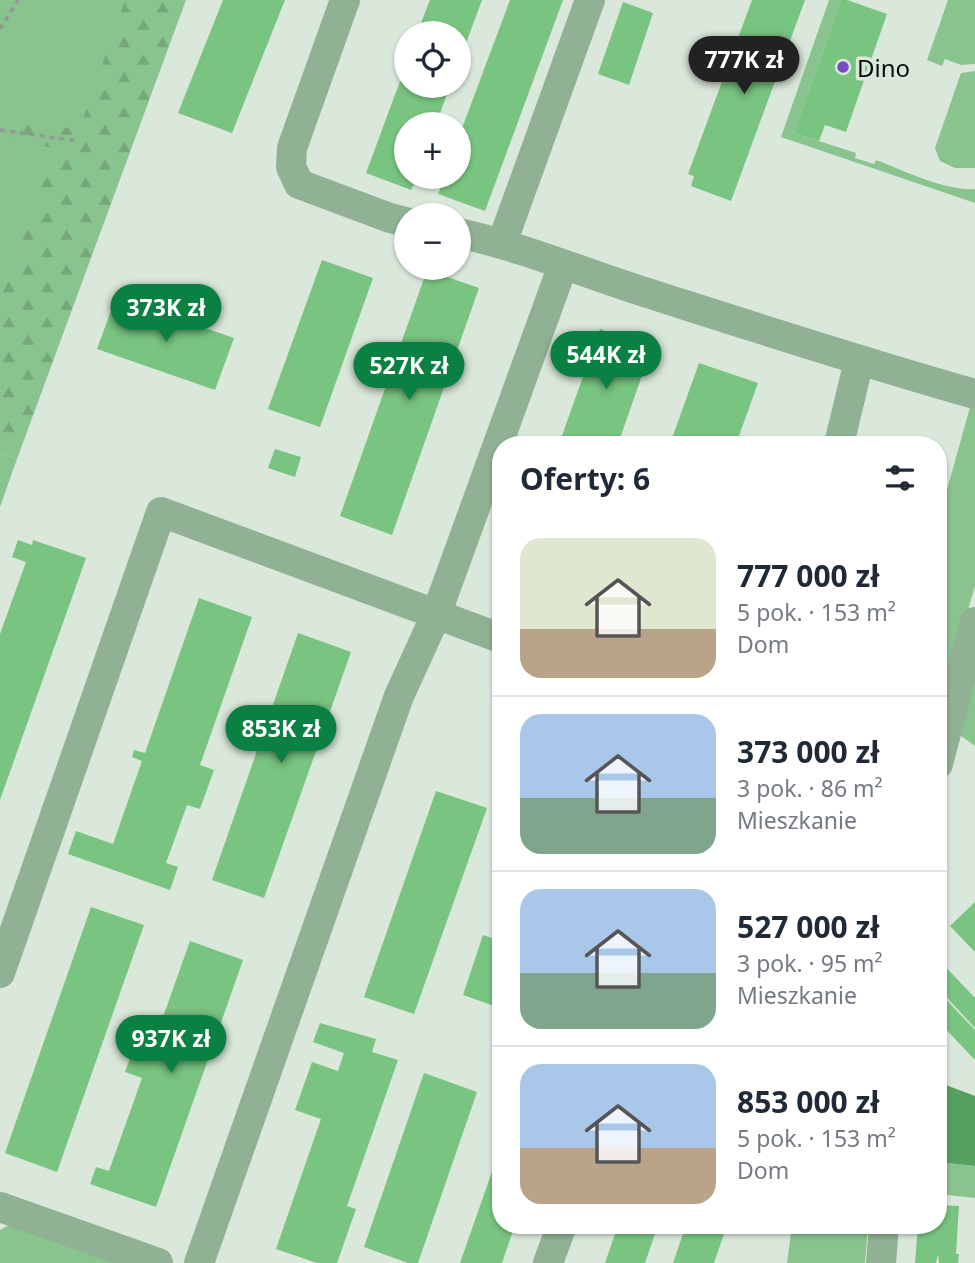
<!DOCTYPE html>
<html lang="pl">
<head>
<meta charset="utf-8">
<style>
	:root { --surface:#fff; --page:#f2f2f3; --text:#1f2937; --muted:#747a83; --line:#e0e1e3; --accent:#0b8043 }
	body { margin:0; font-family:"Noto Sans",sans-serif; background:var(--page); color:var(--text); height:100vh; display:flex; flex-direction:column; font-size:26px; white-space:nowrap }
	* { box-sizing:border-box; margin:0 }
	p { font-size:23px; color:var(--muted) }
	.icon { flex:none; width:38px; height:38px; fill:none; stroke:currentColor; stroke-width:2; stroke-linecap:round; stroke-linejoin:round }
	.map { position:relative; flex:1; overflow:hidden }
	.sheet { position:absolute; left:492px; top:436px; width:455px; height:798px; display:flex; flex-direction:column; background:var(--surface); border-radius:28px; box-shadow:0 2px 5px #0004 }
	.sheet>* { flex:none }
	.fabs { position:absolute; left:394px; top:21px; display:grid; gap:14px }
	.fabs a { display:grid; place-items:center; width:77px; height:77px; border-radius:50%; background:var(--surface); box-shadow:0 2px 5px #0004; font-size:35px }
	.price { position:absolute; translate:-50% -60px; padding:0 16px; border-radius:24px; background:var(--accent); color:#fff; font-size:23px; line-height:46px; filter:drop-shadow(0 2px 4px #0008) }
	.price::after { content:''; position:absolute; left:50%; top:42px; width:21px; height:16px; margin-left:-10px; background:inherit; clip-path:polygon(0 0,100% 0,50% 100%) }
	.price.current { background:#222; color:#fff }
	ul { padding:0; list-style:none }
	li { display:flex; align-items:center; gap:21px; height:175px; padding:0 28px }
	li+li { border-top:2px solid var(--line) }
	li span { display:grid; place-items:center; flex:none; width:196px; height:140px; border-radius:21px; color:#555 }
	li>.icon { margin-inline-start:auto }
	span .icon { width:84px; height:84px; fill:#fffc; stroke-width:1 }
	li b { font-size:30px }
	h2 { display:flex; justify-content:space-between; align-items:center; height:84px; padding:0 28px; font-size:30px }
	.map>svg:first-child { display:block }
</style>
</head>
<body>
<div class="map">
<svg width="975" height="1263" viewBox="0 0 975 1263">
	<defs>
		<pattern id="forest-firs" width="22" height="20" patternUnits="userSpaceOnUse" patternTransform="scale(1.75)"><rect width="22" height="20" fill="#89c48f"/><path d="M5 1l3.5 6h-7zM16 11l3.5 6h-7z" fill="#75a77a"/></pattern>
	</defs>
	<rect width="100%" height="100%" fill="#dae8db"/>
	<g fill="#89c48f">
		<path d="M 0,0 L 142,0 L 0,380 Z"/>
		<path d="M 829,0 L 841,0 L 794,133 L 856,153 L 855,158 L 874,164 L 876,160 C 905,171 945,191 975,189 L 975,203 L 781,137 Z"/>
		<path d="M 948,0 L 975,0 L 975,64 L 961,65 L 945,59 L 942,66 L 927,60 Z"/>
		<path d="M 975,71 L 975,168 L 955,168 L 940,161 L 935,148 L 961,73 Z"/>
		<path d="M 972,400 L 975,401 L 975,586 L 938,713 L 938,522 Z"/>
		<path d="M 0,454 L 17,459 L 0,507 Z"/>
		<path d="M 975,657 L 975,746 L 954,731 Z"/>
		<path d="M 938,1162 L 975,1166 L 975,1198 L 938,1194 Z"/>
		<path d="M 11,1224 L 126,1263 L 0,1263 L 0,1230 Z"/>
		<path d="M 792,1225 L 868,1225 L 865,1263 L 787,1263 Z"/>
	</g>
	<path fill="url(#forest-firs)" d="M 125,0 L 186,0 L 17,459 L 0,454 L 0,297 L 56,148 L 0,142 L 0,117 L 79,130 Z"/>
	<path fill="#55a15f" d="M 938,1082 L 975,1096 L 975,1166 L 938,1162 Z"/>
	<g fill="#78c480">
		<path d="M 223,0 L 285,0 L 232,133 L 178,113 Z"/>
		<path d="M 430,0 L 482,0 L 459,62 L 458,33 L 417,33 Z"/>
		<path d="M 510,0 L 563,0 L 485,211 L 438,194 L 445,177 L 458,177 L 458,139 Z"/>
		<path d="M 752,0 L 805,0 L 731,201 L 691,186 L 694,176 L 688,174 Z"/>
		<path d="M 841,0 L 847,0 L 887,14 L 846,132 L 825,125 L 819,141 L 794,133 Z"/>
		<path d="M 623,2 L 653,13 L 629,85 L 598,74 Z"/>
		<path d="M 406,65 L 406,86 L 450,86 L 436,124 L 406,124 L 406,177 L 417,177 L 411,190 L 366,173 Z"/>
		<path d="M 322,260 L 373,278 L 320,427 L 268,409 Z"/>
		<path d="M 427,270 L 479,288 L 392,535 L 340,516 Z"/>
		<path d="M 116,297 L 234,338 L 215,390 L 97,349 Z"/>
		<path d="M 600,329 L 652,347 L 618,444 L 559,444 Z"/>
		<path d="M 699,363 L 758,383 L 736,444 L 670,444 Z"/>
		<path d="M 275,449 L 301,457 L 295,477 L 268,468 Z"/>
		<path d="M 18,540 L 32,545 L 33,540 L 86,558 L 0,800 L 0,634 L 26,562 L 12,557 Z"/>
		<path d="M 199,598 L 252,617 L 200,765 L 214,770 L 200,809 L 187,805 L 166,863 L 178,867 L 170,890 L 68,854 L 76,831 L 113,844 L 142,761 L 132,757 L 134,750 L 145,753 Z"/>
		<path d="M 298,633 L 351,652 L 264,898 L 212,880 Z"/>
		<path d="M 436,791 L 487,808 L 414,1014 L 364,997 Z"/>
		<path d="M 975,902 L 975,952 L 950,926 Z"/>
		<path d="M 91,907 L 144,925 L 57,1172 L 5,1153 Z"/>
		<path d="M 483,935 L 500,941 L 500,1008 L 463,995 Z"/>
		<path d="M 190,941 L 243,960 L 156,1207 L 90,1184 L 96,1167 L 109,1171 L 142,1078 L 125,1072 L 135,1045 L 151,1051 Z"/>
		<path d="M 938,959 L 975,998 L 975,1028 L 938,988 Z"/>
		<path d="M 938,991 L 975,1030 L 975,1060 L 938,1021 Z"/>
		<path d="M 320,1023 L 376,1039 L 372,1052 L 398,1060 L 347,1206 L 356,1209 L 337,1263 L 317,1263 L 276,1249 L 321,1119 L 295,1110 L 312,1062 L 338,1071 L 344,1053 L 313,1042 Z"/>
		<path d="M 424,1073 L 477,1092 L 418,1263 L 408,1263 L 364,1247 Z"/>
		<path d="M 500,1149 L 500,1225 L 515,1225 L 502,1263 L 460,1263 Z"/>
		<path d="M 938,1205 L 959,1206 L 956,1254 L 959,1254 L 958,1263 L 939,1263 L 938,1254 L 936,1263 L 915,1263 L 918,1225 L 938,1225 Z"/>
		<path d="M 618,1225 L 658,1225 L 645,1263 L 605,1263 Z"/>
		<path d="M 686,1225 L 727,1225 L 714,1263 L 673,1263 Z"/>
	</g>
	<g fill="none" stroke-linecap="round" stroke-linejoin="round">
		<g stroke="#909b91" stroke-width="3.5" stroke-dasharray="5 5" stroke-linecap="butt">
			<path d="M 0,29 L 18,0"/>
			<path d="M 0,130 L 78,141"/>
		</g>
		<g stroke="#90b193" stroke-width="30">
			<path d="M 345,0 L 292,148 L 291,167 L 299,184 L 390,218 L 406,222"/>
			<path d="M 458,233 C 519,246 577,270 635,289 C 748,325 861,362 975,394"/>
			<path d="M 502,243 L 590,0"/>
			<path d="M 839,444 L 859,361"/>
			<path d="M 938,764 L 975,622"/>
			<path d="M 0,973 L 161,512 L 500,638"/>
			<path d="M 0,1207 L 158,1263"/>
			<path d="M 199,1263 L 399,696 L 436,615 L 563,265"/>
			<path d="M 548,1263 L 562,1225"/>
			<path d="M 881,1263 L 884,1225"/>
		</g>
	</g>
	<circle fill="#784cc4" stroke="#dae8db" stroke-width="2.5" cx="843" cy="67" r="7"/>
	<g text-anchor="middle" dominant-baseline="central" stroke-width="7" stroke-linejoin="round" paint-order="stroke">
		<g font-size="24" fill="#080d09" stroke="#dae8db" text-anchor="start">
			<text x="857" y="67">Dino</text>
		</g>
	</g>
</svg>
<div class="fabs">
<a><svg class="icon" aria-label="locate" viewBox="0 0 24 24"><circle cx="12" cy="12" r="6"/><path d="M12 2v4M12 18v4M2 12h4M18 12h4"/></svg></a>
<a>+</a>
<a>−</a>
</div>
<b class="price current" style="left:744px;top:96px">777K zł</b>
<b class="price" style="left:166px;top:344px">373K zł</b>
<b class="price" style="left:606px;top:391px">544K zł</b>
<b class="price" style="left:409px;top:402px">527K zł</b>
<b class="price" style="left:281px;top:765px">853K zł</b>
<b class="price" style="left:171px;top:1075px">937K zł</b>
<section class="sheet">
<h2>Oferty: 6<svg class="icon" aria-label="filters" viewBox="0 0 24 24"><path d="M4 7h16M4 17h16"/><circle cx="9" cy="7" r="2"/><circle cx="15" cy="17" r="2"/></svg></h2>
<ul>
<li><span style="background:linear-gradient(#dfe7d0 65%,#b9a48a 0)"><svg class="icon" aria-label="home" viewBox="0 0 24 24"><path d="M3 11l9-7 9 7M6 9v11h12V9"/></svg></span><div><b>777 000 zł</b><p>5 pok. · 153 m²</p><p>Dom</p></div></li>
<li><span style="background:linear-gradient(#a9c7e8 60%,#7fa58c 0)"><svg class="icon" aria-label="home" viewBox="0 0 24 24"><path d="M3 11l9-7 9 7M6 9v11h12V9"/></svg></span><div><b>373 000 zł</b><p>3 pok. · 86 m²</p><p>Mieszkanie</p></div></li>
<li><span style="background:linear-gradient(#a9c7e8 60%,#7fa58c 0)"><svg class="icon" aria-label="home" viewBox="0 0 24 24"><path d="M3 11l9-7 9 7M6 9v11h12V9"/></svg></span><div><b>527 000 zł</b><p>3 pok. · 95 m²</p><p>Mieszkanie</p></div></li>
<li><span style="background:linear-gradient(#a9c7e8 60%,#b9a48a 0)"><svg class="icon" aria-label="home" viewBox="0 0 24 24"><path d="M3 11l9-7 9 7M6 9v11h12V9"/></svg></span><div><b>853 000 zł</b><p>5 pok. · 153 m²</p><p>Dom</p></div></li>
</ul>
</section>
</div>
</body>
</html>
